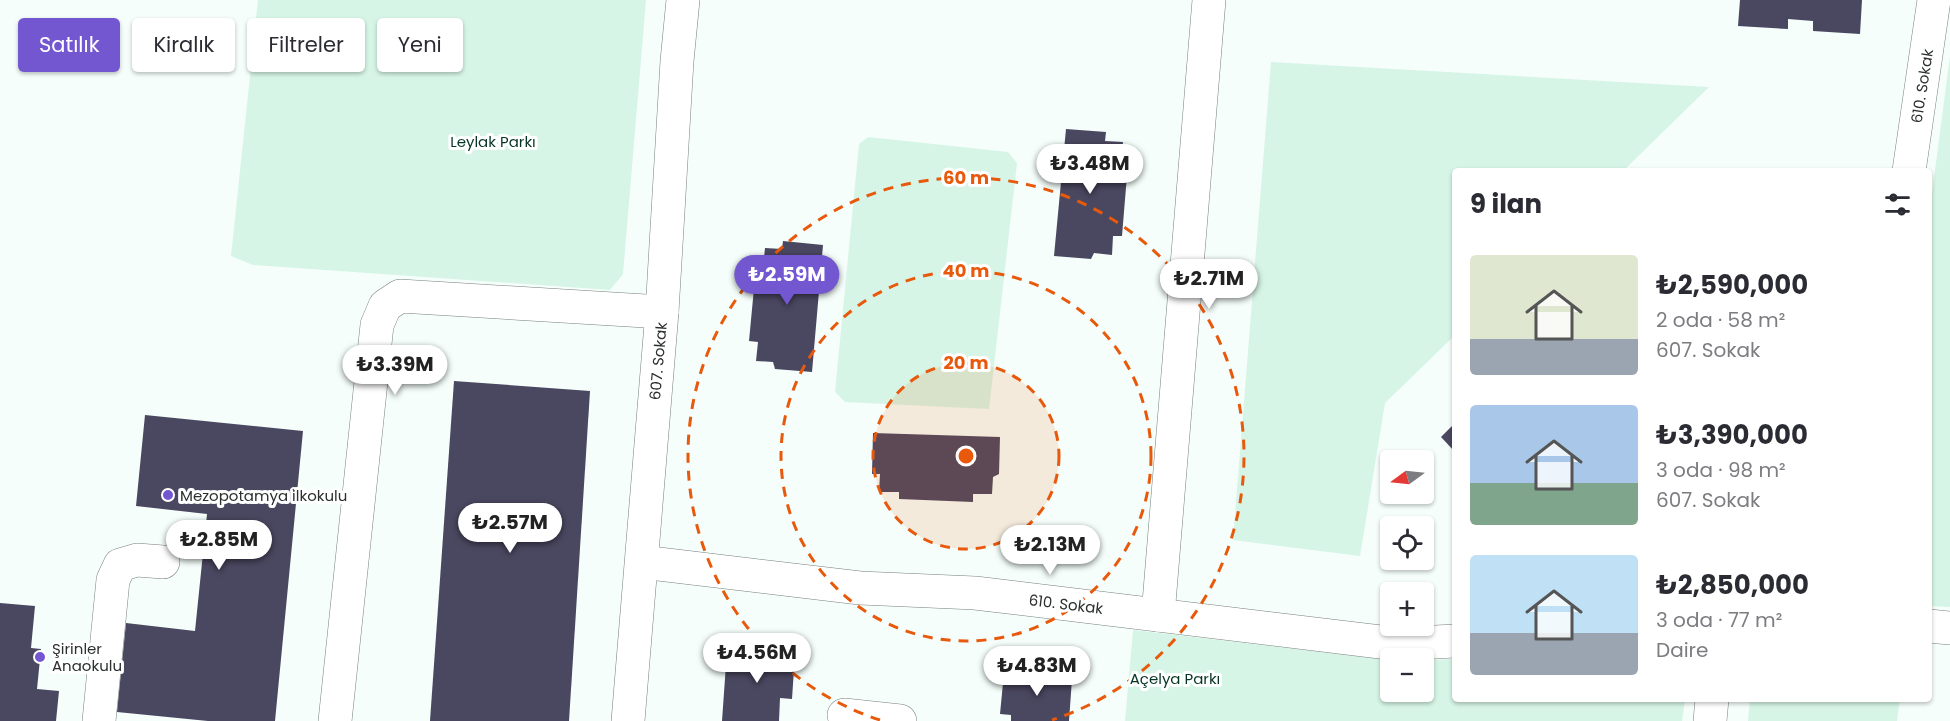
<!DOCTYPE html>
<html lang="tr">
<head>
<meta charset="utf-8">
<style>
	:root { --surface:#fff; --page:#f7f7f7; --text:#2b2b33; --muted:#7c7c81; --accent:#7357d1 }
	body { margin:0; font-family:Poppins,sans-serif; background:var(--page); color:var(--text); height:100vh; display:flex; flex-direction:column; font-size:22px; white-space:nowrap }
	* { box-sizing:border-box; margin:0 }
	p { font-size:20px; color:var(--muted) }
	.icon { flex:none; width:33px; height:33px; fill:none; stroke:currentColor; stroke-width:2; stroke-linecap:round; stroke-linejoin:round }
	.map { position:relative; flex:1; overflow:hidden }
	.panel { position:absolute; left:1452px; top:168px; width:480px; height:534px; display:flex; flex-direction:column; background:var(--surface); border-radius:6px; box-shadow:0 2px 4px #0004 }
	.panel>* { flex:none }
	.guide { position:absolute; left:18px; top:18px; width:570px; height:54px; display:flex; gap:12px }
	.needle { width:39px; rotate:255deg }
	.buttons { position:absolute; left:1380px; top:450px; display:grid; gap:12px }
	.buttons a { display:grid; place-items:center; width:54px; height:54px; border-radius:6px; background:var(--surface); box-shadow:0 2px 4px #0004; font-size:30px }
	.price { position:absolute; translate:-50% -51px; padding:0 14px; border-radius:21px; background:#fff; color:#222; font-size:20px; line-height:39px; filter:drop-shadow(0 2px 3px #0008) }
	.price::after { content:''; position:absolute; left:50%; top:36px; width:18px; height:14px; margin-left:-9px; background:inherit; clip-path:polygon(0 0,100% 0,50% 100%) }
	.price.selected { background:var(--accent); color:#fff }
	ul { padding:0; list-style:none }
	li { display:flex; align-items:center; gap:18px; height:150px; padding:0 18px }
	li span { display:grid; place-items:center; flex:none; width:168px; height:120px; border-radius:6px; color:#555 }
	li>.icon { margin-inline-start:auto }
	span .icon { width:72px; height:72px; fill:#fffc; stroke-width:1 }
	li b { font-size:26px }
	h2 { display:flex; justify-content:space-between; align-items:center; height:72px; padding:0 18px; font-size:26px }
	.pill { padding:0 21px; border-radius:6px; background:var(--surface); box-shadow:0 2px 4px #0004; font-size:21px; line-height:54px }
	.pill.selected { background:var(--accent); color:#fff }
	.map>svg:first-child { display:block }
</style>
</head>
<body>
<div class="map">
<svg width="1950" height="721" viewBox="0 0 1950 721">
	<rect width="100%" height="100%" fill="#f5fefa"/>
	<g fill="#d6f5e6">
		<path d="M 258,0 L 646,0 L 623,274 L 610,290 L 253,265 L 231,256 Z"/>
		<path d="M 1950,56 L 1950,607 L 1929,606 L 1929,216 Z"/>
		<path d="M 1271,62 L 1709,87 L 1623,171 L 1455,171 L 1455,335 L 1385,403 L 1360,556 L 1233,540 Z"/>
		<path d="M 868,137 L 1008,152 L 1017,163 L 989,409 L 845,402 L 835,392 L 859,144 Z"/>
		<path d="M 1133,630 L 1390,660 L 1390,692 L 1424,692 L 1424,660 L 1455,659 L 1455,699 L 1685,699 L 1682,721 L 1125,721 Z"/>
		<path d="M 1750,699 L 1900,699 L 1897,721 L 1748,721 Z"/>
	</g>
	<g fill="#4a4760">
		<path d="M 1740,0 L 1862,0 L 1860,34 L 1813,31 L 1813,21 L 1788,19 L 1788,29 L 1738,26 Z"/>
		<path d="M 1066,129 L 1106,132 L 1105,141 L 1123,142 L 1121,162 L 1128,163 L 1122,236 L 1113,236 L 1112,255 L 1094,253 L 1091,259 L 1054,256 Z"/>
		<path d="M 783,241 L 823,245 L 812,372 L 775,369 L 773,362 L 756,361 L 758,342 L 749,341 L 756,267 L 763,267 L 765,248 L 782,249 Z"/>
		<path d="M 454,381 L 590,391 L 569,721 L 430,721 Z"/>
		<path d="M 145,415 L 303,431 L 275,721 L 208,721 L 117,712 L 126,623 L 195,631 L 207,514 L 136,506 Z"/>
		<path d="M 1455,423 L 1455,452 L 1441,437 Z"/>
		<path d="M 873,433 L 1000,437 L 999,474 L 993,477 L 992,494 L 973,494 L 973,502 L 899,499 L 899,492 L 879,492 L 880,474 L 872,474 Z"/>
		<path d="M 0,603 L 35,606 L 31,648 L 41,649 L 37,689 L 59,691 L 56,721 L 0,721 Z"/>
		<path d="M 751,646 L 789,648 L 787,670 L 794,669 L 792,699 L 780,698 L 779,721 L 722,721 L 727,650 L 750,652 Z"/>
		<path d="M 1014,668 L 1054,671 L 1054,678 L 1072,679 L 1069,721 L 1011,721 L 1011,715 L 1000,714 L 1003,683 L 1012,684 Z"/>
	</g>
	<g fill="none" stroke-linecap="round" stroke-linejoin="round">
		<defs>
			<g id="minor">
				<path d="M 1909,171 L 1934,0"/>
				<path d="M 642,562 L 860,588 L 975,593 L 1397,644 L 1455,641"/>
				<path d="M 1158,615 L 1209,0"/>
				<path d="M 1929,626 L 1950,628"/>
				<path d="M 844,715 L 900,721"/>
				<path d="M 99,721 L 113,580 L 120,565 L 137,560 L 163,562"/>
				<path d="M 335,721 L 377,325 L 385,306 L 400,296 L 662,312"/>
				<path d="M 628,721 L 662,312 L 677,61 L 683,0"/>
				<path d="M 1710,721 L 1712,699"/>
			</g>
		</defs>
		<use href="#minor" stroke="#78807c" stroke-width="34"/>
		<use href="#minor" stroke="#fff" stroke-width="33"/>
	</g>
	<circle cx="966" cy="456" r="93" fill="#e8590c" fill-opacity=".12"/>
	<g fill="none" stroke="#e8590c" stroke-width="3" stroke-dasharray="10 8">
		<circle cx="966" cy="456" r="93"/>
		<circle cx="966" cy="456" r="185"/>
		<path d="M880 720A278 278 0 1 1 1052 720"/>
	</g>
	<g fill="#7357d1" stroke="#fff" stroke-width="2">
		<circle cx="168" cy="495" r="6"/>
		<circle cx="40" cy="657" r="6"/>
	</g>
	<g text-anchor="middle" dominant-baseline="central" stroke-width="6" stroke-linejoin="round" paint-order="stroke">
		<g font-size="15" fill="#2b2f2d" stroke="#fff">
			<text transform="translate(1922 86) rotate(-81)">610. Sokak</text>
			<text transform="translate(658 361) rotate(-85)">607. Sokak</text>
			<text transform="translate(1066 604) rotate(7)">610. Sokak</text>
		</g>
		<g font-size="15" fill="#063525" stroke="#fff">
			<text x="493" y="141">Leylak Parkı</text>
			<text x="1175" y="678">Açelya Parkı</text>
		</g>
		<g font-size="15" fill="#2b2f2d" stroke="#fff" text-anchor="start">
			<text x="180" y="495">Mezopotamya ilkokulu</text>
			<text x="52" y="648">Şirinler<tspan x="52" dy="17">Anaokulu</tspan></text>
		</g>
	</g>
	<circle cx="966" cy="456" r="9" fill="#e8590c" stroke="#fff" stroke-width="3"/>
	<g font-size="18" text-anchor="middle" font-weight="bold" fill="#e8590c" stroke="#fff" stroke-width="6" stroke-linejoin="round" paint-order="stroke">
		<text x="966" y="184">60 m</text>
		<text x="966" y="277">40 m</text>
		<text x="966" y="369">20 m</text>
	</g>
</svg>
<div class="buttons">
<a><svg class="needle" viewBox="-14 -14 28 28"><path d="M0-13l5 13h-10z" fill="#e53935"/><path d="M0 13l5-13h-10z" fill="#7c7c81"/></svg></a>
<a><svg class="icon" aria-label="locate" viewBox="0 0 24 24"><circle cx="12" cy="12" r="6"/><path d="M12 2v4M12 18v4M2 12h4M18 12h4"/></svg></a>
<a>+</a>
<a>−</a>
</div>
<b class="price" style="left:1090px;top:195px">₺3.48M</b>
<b class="price selected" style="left:787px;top:306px">₺2.59M</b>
<b class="price" style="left:1209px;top:310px">₺2.71M</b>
<b class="price" style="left:395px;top:396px">₺3.39M</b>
<b class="price" style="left:510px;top:554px">₺2.57M</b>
<b class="price" style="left:219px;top:571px">₺2.85M</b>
<b class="price" style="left:1050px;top:576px">₺2.13M</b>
<b class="price" style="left:757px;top:684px">₺4.56M</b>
<b class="price" style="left:1037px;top:697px">₺4.83M</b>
<div class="guide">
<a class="pill selected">Satılık</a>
<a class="pill">Kiralık</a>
<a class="pill">Filtreler</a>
<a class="pill">Yeni</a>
</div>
<section class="panel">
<h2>9 ilan<svg class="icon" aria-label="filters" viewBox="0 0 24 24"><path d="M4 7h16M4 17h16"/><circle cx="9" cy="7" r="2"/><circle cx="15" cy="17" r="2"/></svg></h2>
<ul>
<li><span style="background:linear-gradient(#dfe7d0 70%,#9aa5b1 0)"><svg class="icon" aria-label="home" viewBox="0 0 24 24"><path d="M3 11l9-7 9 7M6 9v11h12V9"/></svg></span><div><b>₺2,590,000</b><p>2 oda · 58 m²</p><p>607. Sokak</p></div></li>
<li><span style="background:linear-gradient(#a9c7e8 65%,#7fa58c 0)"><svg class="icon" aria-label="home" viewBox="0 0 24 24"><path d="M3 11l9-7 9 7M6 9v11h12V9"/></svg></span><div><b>₺3,390,000</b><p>3 oda · 98 m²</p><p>607. Sokak</p></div></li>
<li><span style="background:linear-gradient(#bfe0f5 65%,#9aa5b1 0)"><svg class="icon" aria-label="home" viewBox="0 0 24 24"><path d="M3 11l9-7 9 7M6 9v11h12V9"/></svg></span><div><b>₺2,850,000</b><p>3 oda · 77 m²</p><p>Daire</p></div></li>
</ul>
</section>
</div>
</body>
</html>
